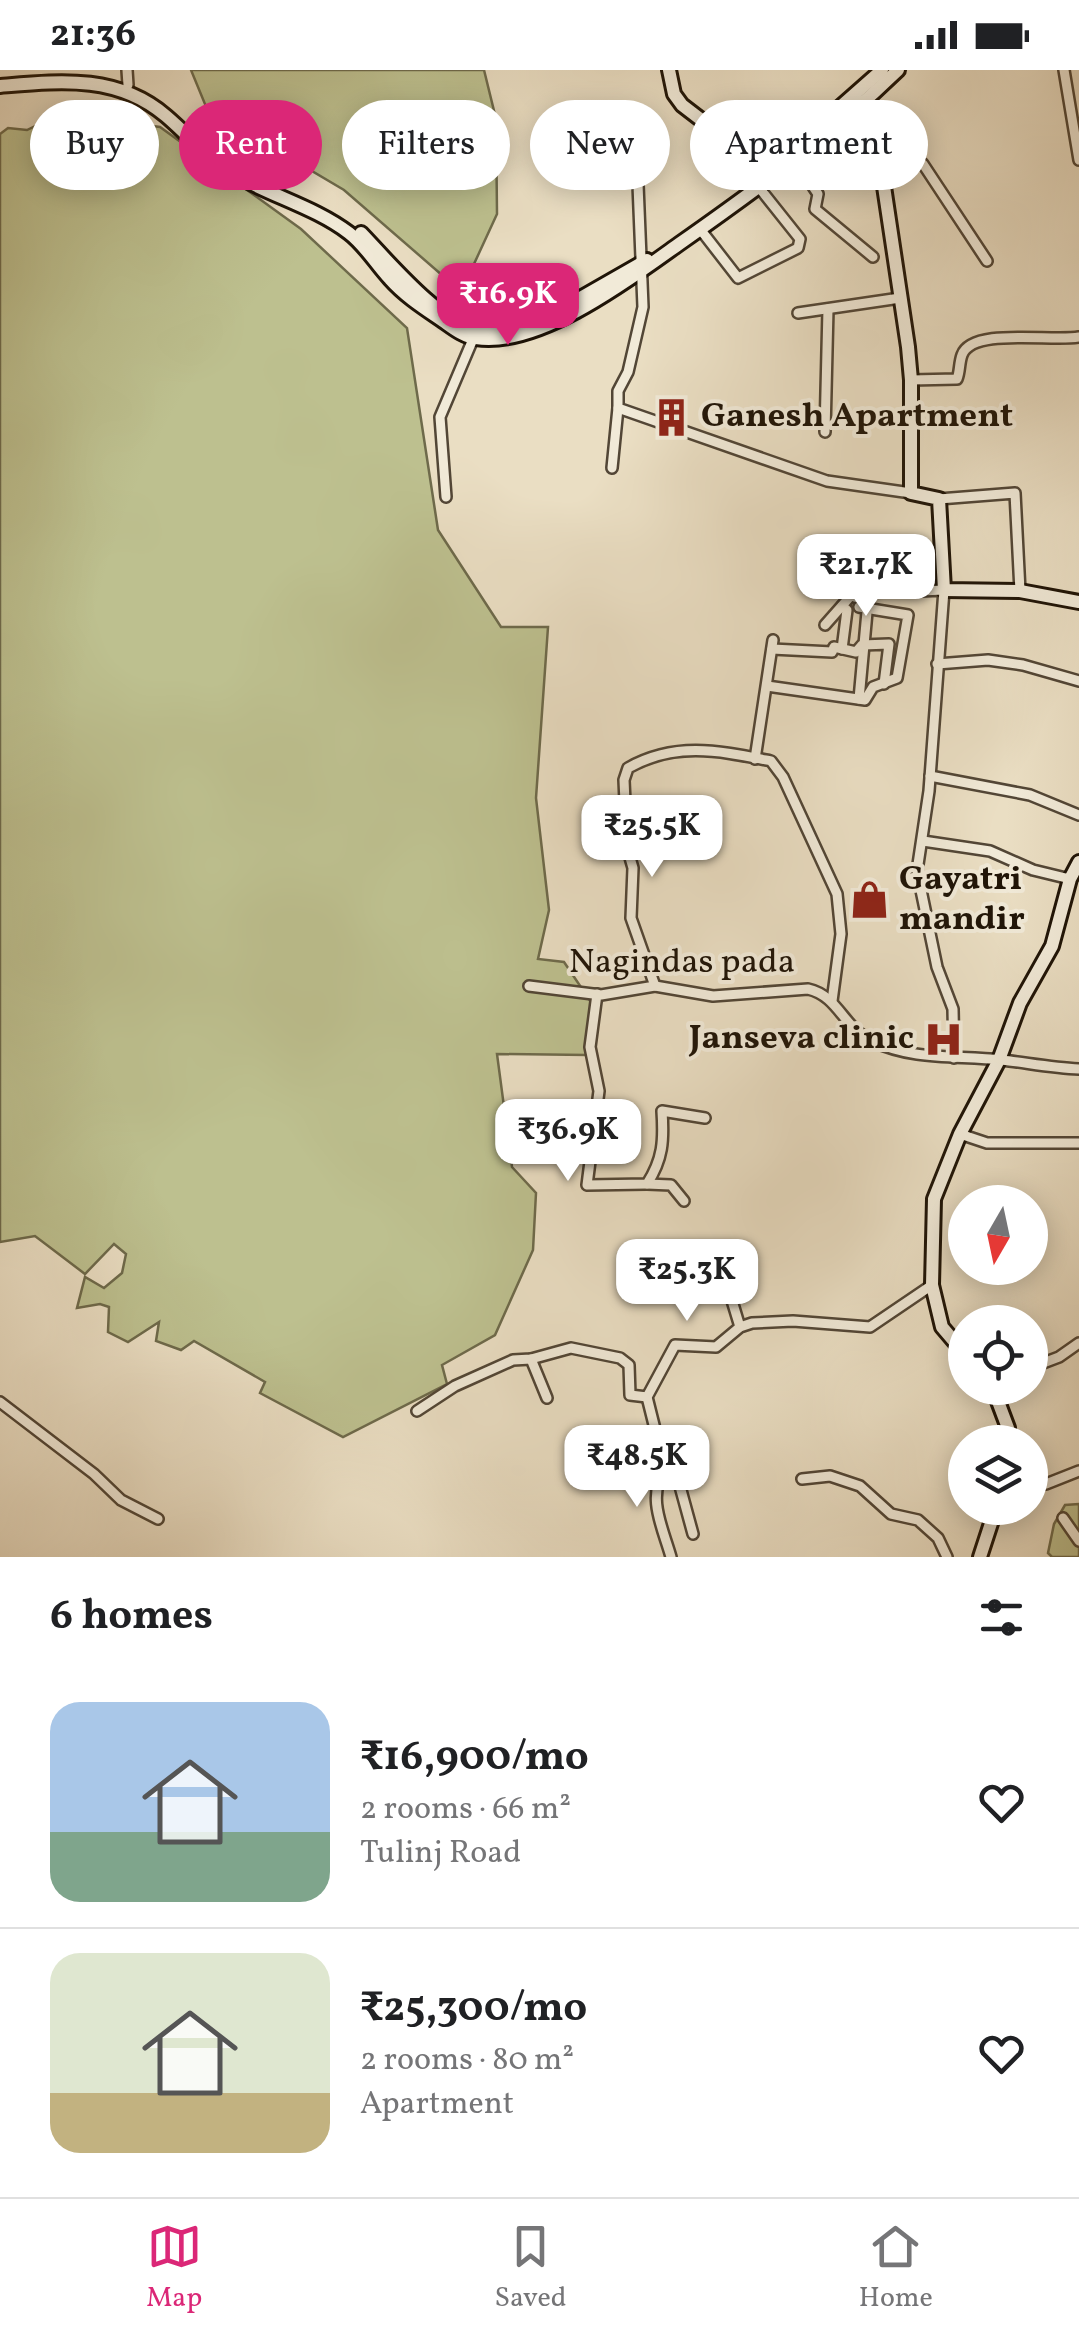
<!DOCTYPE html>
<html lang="en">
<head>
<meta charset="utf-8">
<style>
	:root { --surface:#fff; --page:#f2f2f2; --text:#202124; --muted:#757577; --line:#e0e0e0; --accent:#db2777 }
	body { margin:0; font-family:Vollkorn,serif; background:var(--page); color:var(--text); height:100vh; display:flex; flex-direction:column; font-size:38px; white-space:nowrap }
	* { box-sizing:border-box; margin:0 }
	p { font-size:32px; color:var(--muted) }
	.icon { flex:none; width:55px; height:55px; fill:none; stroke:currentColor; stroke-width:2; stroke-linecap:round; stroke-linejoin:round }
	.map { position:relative; height:1487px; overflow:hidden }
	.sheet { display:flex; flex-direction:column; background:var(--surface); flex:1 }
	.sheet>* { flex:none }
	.guide { position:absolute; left:30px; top:30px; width:1020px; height:90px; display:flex; gap:20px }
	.needle { width:65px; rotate:189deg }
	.buttons { position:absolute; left:948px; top:1115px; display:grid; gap:20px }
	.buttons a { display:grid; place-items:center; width:100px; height:100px; border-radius:50%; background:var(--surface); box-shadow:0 5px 25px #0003; font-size:50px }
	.price { position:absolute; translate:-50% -85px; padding:0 22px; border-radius:20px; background:#fff; color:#222; font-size:32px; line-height:65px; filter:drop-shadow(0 2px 5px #0008) }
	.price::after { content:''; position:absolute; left:50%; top:60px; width:30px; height:22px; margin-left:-15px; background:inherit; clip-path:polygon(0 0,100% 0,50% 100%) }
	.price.active { background:var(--accent); color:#fff }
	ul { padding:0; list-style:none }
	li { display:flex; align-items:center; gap:30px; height:250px; padding:0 50px }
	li+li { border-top:2px solid var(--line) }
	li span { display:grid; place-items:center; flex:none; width:280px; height:200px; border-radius:30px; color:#555 }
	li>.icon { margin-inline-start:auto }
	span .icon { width:120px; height:120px; fill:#fffc; stroke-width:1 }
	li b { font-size:42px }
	h2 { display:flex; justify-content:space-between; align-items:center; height:120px; padding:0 50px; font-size:42px }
	.chip { padding:0 35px; border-radius:45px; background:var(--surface); box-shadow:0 5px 25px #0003; font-size:35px; line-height:90px }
	.chip.active { background:var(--accent); color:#fff }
	.status { display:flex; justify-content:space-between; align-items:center; height:70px; padding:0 50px; background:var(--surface); direction:ltr }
	.status svg { height:28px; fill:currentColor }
	.dock { display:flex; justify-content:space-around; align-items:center; height:140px; border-top:2px solid var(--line); background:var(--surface); font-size:28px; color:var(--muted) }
	.dock a { display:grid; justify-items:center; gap:5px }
	.dock .active { color:var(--accent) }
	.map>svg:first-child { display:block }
</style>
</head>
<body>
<div class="status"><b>21:36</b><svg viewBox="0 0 49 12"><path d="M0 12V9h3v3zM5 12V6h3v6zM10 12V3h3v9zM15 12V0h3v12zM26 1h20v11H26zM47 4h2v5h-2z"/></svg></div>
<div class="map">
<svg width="1079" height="1487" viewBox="0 0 1079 1487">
	<rect width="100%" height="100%" fill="#eadec3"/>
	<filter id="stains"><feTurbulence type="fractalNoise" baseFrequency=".002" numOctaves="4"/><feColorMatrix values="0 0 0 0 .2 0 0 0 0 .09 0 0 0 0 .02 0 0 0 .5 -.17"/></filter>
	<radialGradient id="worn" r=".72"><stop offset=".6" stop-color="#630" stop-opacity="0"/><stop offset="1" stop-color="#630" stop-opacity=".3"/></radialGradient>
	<g fill="#bdc08f" stroke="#6e6a4b" stroke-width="2.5">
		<path d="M 191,0 L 484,0 L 496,49 L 497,144 L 468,207 L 450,212 L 344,120 L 207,39 Z"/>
		<path d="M 60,44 L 160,57 L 301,159 L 407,258 L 438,460 L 501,557 L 548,557 L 536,728 L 549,840 L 538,889 L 564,892 L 591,932 L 587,985 L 497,984 L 512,1097 L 536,1123 L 533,1180 L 495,1265 L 442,1295 L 447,1314 L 343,1367 L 260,1323 L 265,1312 L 194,1271 L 181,1280 L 156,1271 L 159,1252 L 128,1272 L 108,1262 L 109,1237 L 100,1234 L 77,1238 L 85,1207 L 104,1218 L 122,1203 L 126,1184 L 114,1174 L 85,1204 L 35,1166 L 0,1172 L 0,64 L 8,58 L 27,60 Z"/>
		<path d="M 1079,1434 L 1079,1487 L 1052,1487 L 1048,1483 L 1054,1454 L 1065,1435 Z"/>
	</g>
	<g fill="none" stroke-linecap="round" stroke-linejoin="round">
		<defs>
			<g id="street">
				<path d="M 127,0 L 128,15"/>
				<path d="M 1064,0 L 1079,90"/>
				<path d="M 792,85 L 818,124 L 815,139 L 873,187"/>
				<path d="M 637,90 L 643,237 L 628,302 L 618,321 L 618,338 L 827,411 L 911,423"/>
				<path d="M 884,113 L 913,94 L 923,94 L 987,191"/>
				<path d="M 700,159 L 738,208 L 798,178 L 800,169 L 757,115"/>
				<path d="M 798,243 L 900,228"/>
				<path d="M 911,310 L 957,309 C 960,302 959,293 962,285 C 972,257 1052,272 1079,267"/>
				<path d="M 825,362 L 828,239"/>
				<path d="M 612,398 L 618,338"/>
				<path d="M 446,427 L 440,347 L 476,262"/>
				<path d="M 939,429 L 1015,423 L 1020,521"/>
				<path d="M 851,526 L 868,531 L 859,629"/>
				<path d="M 842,536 L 847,540 L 842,579"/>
				<path d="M 825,555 L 863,512 L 920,521 L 944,520 L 929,721 L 917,801 L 937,897 L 953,939 L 954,988"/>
				<path d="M 772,579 L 832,582 L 834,577 L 856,582 L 862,575 L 889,574 L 884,614"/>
				<path d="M 937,594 L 988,590 L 1023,595 L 1079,611"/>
				<path d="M 767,616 L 865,630 L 873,617 L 897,608 L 908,545 L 859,537"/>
				<path d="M 755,689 L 773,570"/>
				<path d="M 930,706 L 1030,725 L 1079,745"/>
				<path d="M 923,771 L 990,781 L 1033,800 L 1070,809"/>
				<path d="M 529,916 L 601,925 L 655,916 L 713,926 L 808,919 C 839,926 843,958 872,971 C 915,991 956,985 1002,990 C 1028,993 1053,998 1079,999"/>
				<path d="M 655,916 L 631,848 L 633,798 L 627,777 L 624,710 L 628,698 C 676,671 720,681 771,691 L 783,707 L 837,824 L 841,864 L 832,931"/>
				<path d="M 597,924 L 590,977 L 599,1021 L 587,1115 L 647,1114 C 663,1089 664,1071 662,1041 L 705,1048"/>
				<path d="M 960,1064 L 987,1073 L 1079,1073"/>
				<path d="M 647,1114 L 671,1115 L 684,1131"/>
				<path d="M 708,1196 L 723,1201 L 740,1257"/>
				<path d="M 531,1289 L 547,1328"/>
				<path d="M 1030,1298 L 1059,1287 L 1079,1273"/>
				<path d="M 0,1332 L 94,1404 L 121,1430 L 158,1449"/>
				<path d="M 417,1341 L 455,1316 L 513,1290 L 531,1289 L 571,1278 L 620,1288 L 629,1295 L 630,1325 L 647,1327"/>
				<path d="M 665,1399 C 646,1427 663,1458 671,1487"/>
				<path d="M 802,1409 L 830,1406 L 860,1416 L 891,1444 L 918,1450 L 938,1468 L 947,1487"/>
				<path d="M 1030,1415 L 1046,1414 L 1079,1401"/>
				<path d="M 1063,1448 L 1079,1471"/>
				<path d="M 693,1464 L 678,1409 L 674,1401 L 665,1399 L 647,1327 L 675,1275 L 716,1277 L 740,1257 L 752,1253 L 793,1251 L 870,1257 L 932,1215"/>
			</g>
			<g id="secondary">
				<path d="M 669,0 L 674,24 L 682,35 L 773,105"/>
				<path d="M 0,16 C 59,11 117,4 166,46 C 185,62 202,82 222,96 C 261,124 311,134 349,163 C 365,175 376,194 390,209 C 405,226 424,238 443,251 C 453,258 464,267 476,268 C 539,278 630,209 679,174 C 756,120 830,66 898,0"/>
				<path d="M 860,32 L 879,83 L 908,277 L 911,310 L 911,423 L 939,429 L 944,520 L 1020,521 L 1079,532"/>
				<path d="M 753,114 L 882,0"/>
				<path d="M 361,163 C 386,189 443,257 479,260 C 497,261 516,255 533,252"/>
				<path d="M 556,242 L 647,190"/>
				<path d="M 965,1284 L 942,1257 L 932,1215 L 934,1129 L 960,1064 L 999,990 L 1020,933 L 1052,876 L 1070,809 L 1079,792"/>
				<path d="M 993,1318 L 1008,1358 L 1009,1372"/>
				<path d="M 980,1487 L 996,1438"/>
			</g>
		</defs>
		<use href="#street" stroke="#524636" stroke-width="14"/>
		<use href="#secondary" stroke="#1f1407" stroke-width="18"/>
		<use href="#street" stroke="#f1ead8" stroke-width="9"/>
		<use href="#secondary" stroke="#f1ead8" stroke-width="12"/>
	</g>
	<defs>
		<symbol id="building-bare" viewBox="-9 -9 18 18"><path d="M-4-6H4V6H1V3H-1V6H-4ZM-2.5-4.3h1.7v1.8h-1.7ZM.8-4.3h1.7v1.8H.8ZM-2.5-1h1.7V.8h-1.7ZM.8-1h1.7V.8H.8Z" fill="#8f2418" stroke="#f1ead8" stroke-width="2.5" paint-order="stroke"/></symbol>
		<symbol id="shop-bare" viewBox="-9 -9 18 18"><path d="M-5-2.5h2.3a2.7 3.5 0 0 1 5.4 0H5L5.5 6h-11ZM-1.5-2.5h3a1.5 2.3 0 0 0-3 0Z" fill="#8f2418" stroke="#f1ead8" stroke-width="2.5" paint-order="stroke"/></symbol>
		<symbol id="hospital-bare" viewBox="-9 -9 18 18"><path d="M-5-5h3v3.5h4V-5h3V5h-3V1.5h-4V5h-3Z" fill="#8f2418" stroke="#f1ead8" stroke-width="2.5" paint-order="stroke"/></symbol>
	</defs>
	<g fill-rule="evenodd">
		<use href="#building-bare" x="644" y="320" width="55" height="55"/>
		<use href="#shop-bare" x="842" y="802" width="55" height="55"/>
		<use href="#hospital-bare" x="916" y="942" width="55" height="55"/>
	</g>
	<g text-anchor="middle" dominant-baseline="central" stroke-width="8" stroke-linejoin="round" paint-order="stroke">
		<g font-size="35" font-weight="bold" fill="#1f1407" stroke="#f1ead8" text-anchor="start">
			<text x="701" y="347">Ganesh Apartment</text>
			<text x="899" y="810">Gayatri<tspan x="899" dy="40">mandir</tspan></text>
			<text x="914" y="969" text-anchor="end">Janseva clinic</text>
		</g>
		<g font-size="35" fill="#1f1407" stroke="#f1ead8">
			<text x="682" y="893">Nagindas pada</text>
		</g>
	</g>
	<rect width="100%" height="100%" filter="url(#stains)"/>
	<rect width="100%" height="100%" fill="url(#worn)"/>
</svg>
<div class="buttons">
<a><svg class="needle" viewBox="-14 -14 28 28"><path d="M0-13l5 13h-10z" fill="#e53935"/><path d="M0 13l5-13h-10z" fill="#757577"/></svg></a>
<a><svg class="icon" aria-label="locate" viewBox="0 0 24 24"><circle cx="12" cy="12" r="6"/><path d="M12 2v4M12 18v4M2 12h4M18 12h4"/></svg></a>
<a><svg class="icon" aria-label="layers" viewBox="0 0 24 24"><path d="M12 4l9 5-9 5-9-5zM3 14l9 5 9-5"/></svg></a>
</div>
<b class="price active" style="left:508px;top:278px">₹16.9K</b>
<b class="price" style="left:866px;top:549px">₹21.7K</b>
<b class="price" style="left:652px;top:810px">₹25.5K</b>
<b class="price" style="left:568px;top:1114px">₹36.9K</b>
<b class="price" style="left:687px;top:1254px">₹25.3K</b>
<b class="price" style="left:637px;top:1440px">₹48.5K</b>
<div class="guide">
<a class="chip">Buy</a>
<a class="chip active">Rent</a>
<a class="chip">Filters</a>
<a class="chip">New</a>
<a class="chip">Apartment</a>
</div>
</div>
<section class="sheet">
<h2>6 homes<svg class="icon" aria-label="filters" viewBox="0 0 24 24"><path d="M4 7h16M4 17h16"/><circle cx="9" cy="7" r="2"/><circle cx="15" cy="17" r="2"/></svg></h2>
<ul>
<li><span style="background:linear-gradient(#a9c7e8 65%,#7fa58c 0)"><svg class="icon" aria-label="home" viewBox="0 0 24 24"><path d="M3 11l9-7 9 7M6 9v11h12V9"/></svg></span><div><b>₹16,900/mo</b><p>2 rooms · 66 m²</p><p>Tulinj Road</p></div><svg class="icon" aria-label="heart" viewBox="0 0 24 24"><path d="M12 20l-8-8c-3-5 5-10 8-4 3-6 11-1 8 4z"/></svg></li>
<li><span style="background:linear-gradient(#dfe7d0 70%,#c2b280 0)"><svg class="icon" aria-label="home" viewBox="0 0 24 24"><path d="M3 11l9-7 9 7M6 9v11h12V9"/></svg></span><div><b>₹25,300/mo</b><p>2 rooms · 80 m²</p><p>Apartment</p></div><svg class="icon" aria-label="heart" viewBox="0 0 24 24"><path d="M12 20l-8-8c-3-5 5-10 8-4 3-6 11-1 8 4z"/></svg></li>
</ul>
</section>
<nav class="dock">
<a class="active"><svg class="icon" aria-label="map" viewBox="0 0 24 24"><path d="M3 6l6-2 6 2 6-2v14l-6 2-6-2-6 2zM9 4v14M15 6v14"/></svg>Map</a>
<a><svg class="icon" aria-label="saved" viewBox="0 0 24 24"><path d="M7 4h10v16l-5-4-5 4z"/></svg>Saved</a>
<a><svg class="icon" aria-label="home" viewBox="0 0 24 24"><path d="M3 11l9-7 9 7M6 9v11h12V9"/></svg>Home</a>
</nav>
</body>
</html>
